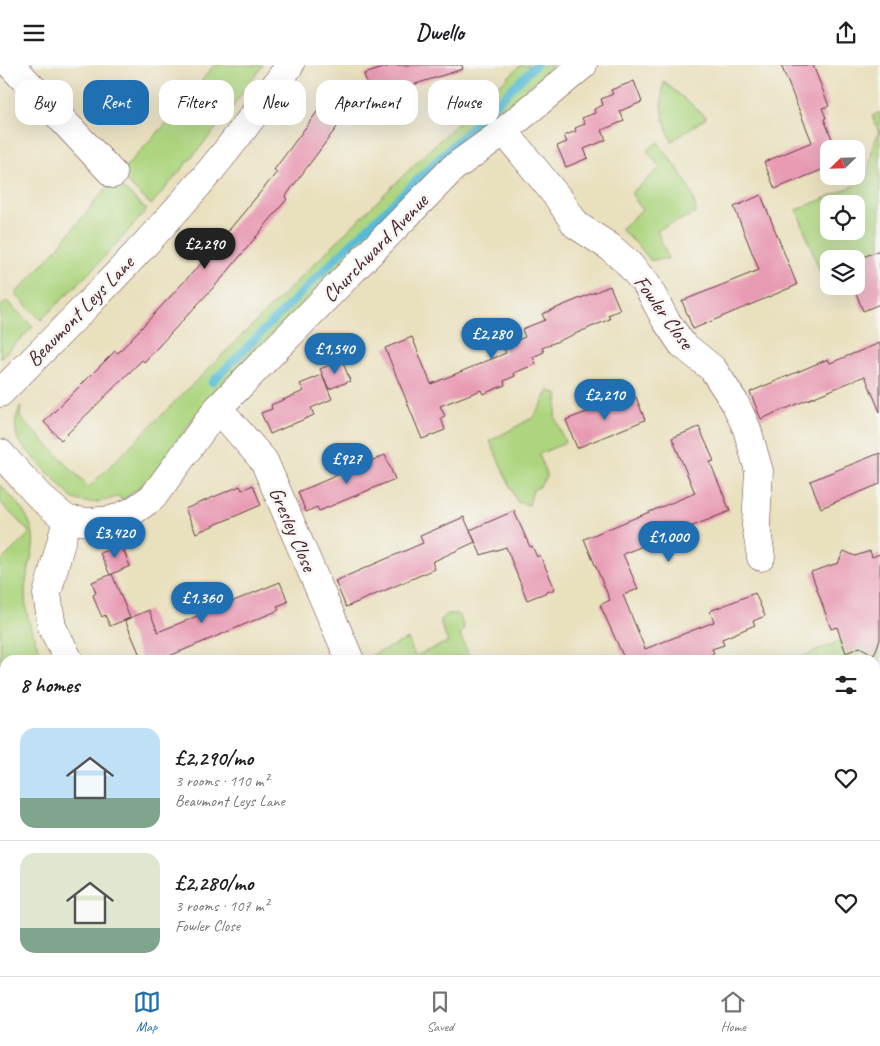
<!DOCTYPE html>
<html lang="en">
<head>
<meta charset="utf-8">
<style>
	:root { --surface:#fff; --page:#f6f6f6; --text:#202124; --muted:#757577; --line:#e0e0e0; --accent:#1f6fb2 }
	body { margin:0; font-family:Caveat,sans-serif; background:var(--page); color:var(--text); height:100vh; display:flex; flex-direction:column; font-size:19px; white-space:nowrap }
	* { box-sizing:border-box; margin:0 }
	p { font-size:16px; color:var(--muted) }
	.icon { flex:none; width:28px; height:28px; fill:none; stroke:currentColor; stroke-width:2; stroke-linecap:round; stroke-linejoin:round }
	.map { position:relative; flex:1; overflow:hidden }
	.side { position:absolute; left:0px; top:590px; width:880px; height:321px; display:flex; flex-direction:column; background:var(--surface); border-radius:15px 15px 0 0; box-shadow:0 5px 20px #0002 }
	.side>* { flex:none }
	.banner { position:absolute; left:15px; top:15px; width:500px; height:45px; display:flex; gap:10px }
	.needle { width:32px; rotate:247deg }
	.controls { position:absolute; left:820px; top:75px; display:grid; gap:10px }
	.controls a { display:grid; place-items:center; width:45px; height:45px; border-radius:10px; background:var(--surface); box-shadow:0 5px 20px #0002; font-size:25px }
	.price { position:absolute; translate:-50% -42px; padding:0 11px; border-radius:18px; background:var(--accent); color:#fff; font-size:16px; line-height:32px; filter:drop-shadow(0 1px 2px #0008) }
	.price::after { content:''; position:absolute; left:50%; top:30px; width:15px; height:11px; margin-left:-8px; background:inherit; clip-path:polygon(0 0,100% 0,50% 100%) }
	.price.on { background:#222; color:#fff }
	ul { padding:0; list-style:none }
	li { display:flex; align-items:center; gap:15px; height:125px; padding:0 20px }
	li+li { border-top:1px solid var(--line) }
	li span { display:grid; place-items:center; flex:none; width:140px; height:100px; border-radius:15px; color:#555 }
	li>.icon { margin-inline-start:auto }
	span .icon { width:60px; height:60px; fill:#fffc; stroke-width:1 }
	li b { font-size:21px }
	h2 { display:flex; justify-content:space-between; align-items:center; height:60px; padding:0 20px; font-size:21px }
	.pill { padding:0 18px; border-radius:15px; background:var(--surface); box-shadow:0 5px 20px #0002; font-size:18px; line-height:45px }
	.pill.on { background:var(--accent); color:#fff }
	header { display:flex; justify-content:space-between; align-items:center; height:65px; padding:0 20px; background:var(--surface); font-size:22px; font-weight:700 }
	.tab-bar { display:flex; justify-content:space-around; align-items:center; height:70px; border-top:1px solid var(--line); background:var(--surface); font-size:14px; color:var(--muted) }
	.tab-bar a { display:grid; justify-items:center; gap:2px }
	.tab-bar .on { color:var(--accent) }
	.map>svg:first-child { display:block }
</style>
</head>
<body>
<header><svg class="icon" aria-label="menu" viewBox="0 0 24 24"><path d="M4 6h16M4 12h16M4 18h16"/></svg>Dwello<svg class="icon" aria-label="share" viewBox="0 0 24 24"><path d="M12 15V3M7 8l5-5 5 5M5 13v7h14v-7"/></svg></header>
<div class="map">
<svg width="880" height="911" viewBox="0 0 880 911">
	<rect width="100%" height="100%" fill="#f6f6f2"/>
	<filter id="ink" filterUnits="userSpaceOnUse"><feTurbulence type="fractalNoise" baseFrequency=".02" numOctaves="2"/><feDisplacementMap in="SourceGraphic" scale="10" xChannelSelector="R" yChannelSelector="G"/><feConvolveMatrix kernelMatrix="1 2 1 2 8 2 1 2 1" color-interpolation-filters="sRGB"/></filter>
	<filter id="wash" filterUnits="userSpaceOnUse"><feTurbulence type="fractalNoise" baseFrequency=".0096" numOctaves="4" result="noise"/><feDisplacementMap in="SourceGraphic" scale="20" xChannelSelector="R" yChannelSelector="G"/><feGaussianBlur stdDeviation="1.12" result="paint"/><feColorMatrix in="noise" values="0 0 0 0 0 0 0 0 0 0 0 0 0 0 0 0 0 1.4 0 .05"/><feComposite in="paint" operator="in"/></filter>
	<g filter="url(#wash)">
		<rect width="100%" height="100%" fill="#e9e0be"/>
		<g fill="#add57f" stroke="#7c7a55" fill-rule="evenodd">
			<path d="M 214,0 L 263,0 L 221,58 L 151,140 L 119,109 L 178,46 Z"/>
			<path d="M 521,0 L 553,0 L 502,46 L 448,91 L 211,331 L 194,352 L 177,378 L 150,414 L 122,436 L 119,431 C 102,437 89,441 72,433 L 19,377 C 14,365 14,352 21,341 L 20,352 L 89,422 L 428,86 Z"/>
			<path d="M 664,17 L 707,52 L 672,76 C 662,57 660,38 664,17 Z"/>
			<path d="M 880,47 L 880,185 L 856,195 L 856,194 L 829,194 L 829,207 L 821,210 L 797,145 L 867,115 L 873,80 L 879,67 L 872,51 ZM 829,139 L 856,139 L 856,166 L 829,166 Z"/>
			<path d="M 658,77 C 674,100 693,119 696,148 L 657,165 L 668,194 L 650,195 L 639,181 L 620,164 L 642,145 L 631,128 L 660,103 L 647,85 Z"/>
			<path d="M 114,115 L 147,145 L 94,203 L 41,255 L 15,229 C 35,209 54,188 72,165 C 86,148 98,131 114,115 Z"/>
			<path d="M 7,236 L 33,262 L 0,293 L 0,242 Z"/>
			<path d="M 549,325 L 558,330 L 555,352 L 565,378 L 539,389 L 547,411 L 539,422 L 533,425 L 529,440 L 517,437 L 490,376 L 534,352 Z"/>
			<path d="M 0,420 C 17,437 37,457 33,482 C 31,498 25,513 25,528 C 25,552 34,574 44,595 L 5,595 L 5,621 L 0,615 L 0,497 L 30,468 L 0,437 Z"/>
			<path d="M 447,549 L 456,549 L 460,552 L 464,563 L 460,570 L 469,590 L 439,595 L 369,595 L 368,592 L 408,574 L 415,591 L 448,577 L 441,560 L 441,555 Z"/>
			<path d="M 842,575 L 846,587 L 860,582 L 874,590 L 880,575 L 880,614 L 875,616 L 875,595 L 795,595 Z"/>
			<path d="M 483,906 L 652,906 L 650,911 L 474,911 Z"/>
		</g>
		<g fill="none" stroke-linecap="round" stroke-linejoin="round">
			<path stroke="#57bbd6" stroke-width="8" d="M 212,317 L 339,190 L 536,0"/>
		</g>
		<g id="blocks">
			<g fill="#e89ab2">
				<path d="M 393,0 L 462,0 L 463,4 L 371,33 L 364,9 Z"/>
				<path d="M 781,0 L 813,0 L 829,41 L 822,43 L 826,53 L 824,54 L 836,84 L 829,84 L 829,102 L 775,124 L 764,97 L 812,77 Z"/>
				<path d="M 634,16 L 642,37 L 620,46 L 624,56 L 602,65 L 606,75 L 584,84 L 588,93 L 566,102 L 557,81 L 567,77 L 564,71 L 576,66 L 575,63 L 585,59 L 582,53 L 595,48 L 594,44 L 603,40 L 601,34 L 613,29 L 611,25 Z"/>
				<path d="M 334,24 L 354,39 L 285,132 L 287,134 L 224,211 L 144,297 L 142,295 L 61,375 L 44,357 L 115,286 L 118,288 L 206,193 L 277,107 L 274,105 Z"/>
				<path d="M 761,130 L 797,220 L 693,264 L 682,236 L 759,205 L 734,142 Z"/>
				<path d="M 880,185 L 880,239 L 863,246 L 856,228 L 856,195 Z"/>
				<path d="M 610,221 L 620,245 L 608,250 L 610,254 L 542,283 L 544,287 L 533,292 L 536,299 L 514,308 L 515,311 L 504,316 L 505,320 L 483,329 L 481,325 L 440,341 L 445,351 L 441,353 L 445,365 L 422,374 L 385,283 L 412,272 L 431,319 L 506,288 L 503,281 L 525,272 L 522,264 L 545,255 L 542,249 Z"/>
				<path d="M 880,278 L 880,347 L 865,311 L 761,354 L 750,327 L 828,294 L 830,298 Z"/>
				<path d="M 342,295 L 350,316 L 329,324 L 320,304 Z"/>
				<path d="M 322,310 L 332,334 L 311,343 L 314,350 L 270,369 L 261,348 L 272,344 L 271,340 L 304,326 L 300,319 Z"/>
				<path d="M 636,332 L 645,355 L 577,383 L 566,355 L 622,333 L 624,337 Z"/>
				<path d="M 699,362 L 714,396 L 710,397 L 730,446 L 623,489 L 638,524 L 623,530 L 645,584 L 714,557 L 710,546 L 755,528 L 765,551 L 753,556 L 755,560 L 722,574 L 724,580 L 712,584 L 714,588 L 698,595 L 621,595 L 624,593 L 600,540 L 610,535 L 584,474 L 695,428 L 672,373 Z"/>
				<path d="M 880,388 L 880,419 L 821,443 L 810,416 Z"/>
				<path d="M 385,390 L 395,414 L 319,446 L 317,442 L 306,447 L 298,427 Z"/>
				<path d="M 253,420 L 261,440 L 196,468 L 185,444 L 240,421 L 242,425 Z"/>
				<path d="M 514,446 L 530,482 L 532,481 L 537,492 L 540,490 L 555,524 L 527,535 L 506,482 L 481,490 L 470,465 Z"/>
				<path d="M 464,452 L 475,477 L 432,497 L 435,504 L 346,542 L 335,516 L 423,478 L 420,471 Z"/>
				<path d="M 121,479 L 130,501 L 110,510 L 100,488 Z"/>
				<path d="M 844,486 L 855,491 L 870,486 L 872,492 L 880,489 L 880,575 L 874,590 L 860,582 L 846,588 L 837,562 L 831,564 L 811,507 L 838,498 Z"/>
				<path d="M 112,509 L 130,553 L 110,561 L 105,550 L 102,552 L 97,541 L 93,530 L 96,528 L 92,517 Z"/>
				<path d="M 280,517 L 288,537 L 277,541 L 279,545 L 160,595 L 142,595 L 125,555 L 149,545 L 158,567 Z"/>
			</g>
		</g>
	</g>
	<g filter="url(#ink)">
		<use href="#blocks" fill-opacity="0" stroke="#623c41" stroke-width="1"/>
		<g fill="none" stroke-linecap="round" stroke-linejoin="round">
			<defs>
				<g id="minor">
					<path d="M 11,0 L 113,109"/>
					<path d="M 504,66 L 559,134 L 576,160 L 610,182 L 627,197 L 647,220 L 665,254 L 682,279 L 713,304 L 735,338 L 747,364 L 759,406 L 756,460 L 761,492"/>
					<path d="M 0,328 C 63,265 126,202 185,135 C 223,93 257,46 290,0"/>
					<path d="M 218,343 L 264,396 L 350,595"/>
					<path d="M 0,388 L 40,432 L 67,455 L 47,529 L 52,562 L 69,595"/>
					<path d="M 67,455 L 90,457 L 112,455 L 133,446 L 153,432 L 218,343 L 453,103 L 504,66 L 583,0"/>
					<path d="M 875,764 L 880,765"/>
					<path d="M 0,775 L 5,780"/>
					<path d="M 0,833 L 5,818"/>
					<path d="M 283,906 L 295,911"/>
					<path d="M 387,911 L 397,906"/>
				</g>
			</defs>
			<use href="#minor" stroke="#623c41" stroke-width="29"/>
			<use href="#minor" stroke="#fff" stroke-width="28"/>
		</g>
	</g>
	<g text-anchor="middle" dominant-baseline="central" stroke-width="5" stroke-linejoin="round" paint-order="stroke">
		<g font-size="21" fill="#4a1f2b" stroke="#f6f6f2">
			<text transform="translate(375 183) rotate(-46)">Churchward Avenue</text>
			<text transform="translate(80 246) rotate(-46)">Beaumont Leys Lane</text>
			<text transform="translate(664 247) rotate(54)">Fowler Close</text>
			<text transform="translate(293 464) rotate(67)">Gresley Close</text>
		</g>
	</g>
</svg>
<div class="controls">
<a><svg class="needle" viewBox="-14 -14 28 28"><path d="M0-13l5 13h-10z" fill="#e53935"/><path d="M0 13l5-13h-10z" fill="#757577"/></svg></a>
<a><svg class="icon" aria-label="locate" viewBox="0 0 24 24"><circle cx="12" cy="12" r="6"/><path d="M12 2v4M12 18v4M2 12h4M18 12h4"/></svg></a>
<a><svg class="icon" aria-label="layers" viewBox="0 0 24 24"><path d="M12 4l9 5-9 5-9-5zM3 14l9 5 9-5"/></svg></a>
</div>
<b class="price on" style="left:205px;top:205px">£2,290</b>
<b class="price" style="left:492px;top:295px">£2,280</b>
<b class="price" style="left:335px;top:310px">£1,540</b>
<b class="price" style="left:605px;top:356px">£2,210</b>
<b class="price" style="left:347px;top:420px">£927</b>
<b class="price" style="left:115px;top:494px">£3,420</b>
<b class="price" style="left:669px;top:498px">£1,000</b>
<b class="price" style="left:202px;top:559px">£1,360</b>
<div class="banner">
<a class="pill">Buy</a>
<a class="pill on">Rent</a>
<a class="pill">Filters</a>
<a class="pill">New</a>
<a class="pill">Apartment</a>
<a class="pill">House</a>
</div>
<section class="side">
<h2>8 homes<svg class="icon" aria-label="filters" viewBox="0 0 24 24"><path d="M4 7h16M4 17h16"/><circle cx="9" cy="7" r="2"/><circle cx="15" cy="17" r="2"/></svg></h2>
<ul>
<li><span style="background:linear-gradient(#bfe0f5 70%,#7fa58c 0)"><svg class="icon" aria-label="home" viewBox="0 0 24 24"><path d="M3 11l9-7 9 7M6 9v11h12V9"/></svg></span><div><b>£2,290/mo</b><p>3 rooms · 110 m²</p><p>Beaumont Leys Lane</p></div><svg class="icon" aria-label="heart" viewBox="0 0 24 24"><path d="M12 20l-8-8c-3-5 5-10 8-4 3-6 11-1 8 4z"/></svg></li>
<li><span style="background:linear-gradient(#dfe7d0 75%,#7fa58c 0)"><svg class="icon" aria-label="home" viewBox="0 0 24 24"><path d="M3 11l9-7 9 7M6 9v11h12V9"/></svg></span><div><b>£2,280/mo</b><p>3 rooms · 107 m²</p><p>Fowler Close</p></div><svg class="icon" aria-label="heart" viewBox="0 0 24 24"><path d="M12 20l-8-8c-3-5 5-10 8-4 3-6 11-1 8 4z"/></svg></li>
</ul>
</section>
</div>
<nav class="tab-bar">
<a class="on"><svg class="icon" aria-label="map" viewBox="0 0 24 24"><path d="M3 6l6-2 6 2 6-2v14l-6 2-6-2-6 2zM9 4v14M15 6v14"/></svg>Map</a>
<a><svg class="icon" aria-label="saved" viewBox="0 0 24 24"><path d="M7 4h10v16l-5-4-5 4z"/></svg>Saved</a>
<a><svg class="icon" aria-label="home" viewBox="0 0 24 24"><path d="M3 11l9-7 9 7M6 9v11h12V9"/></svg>Home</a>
</nav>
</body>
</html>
